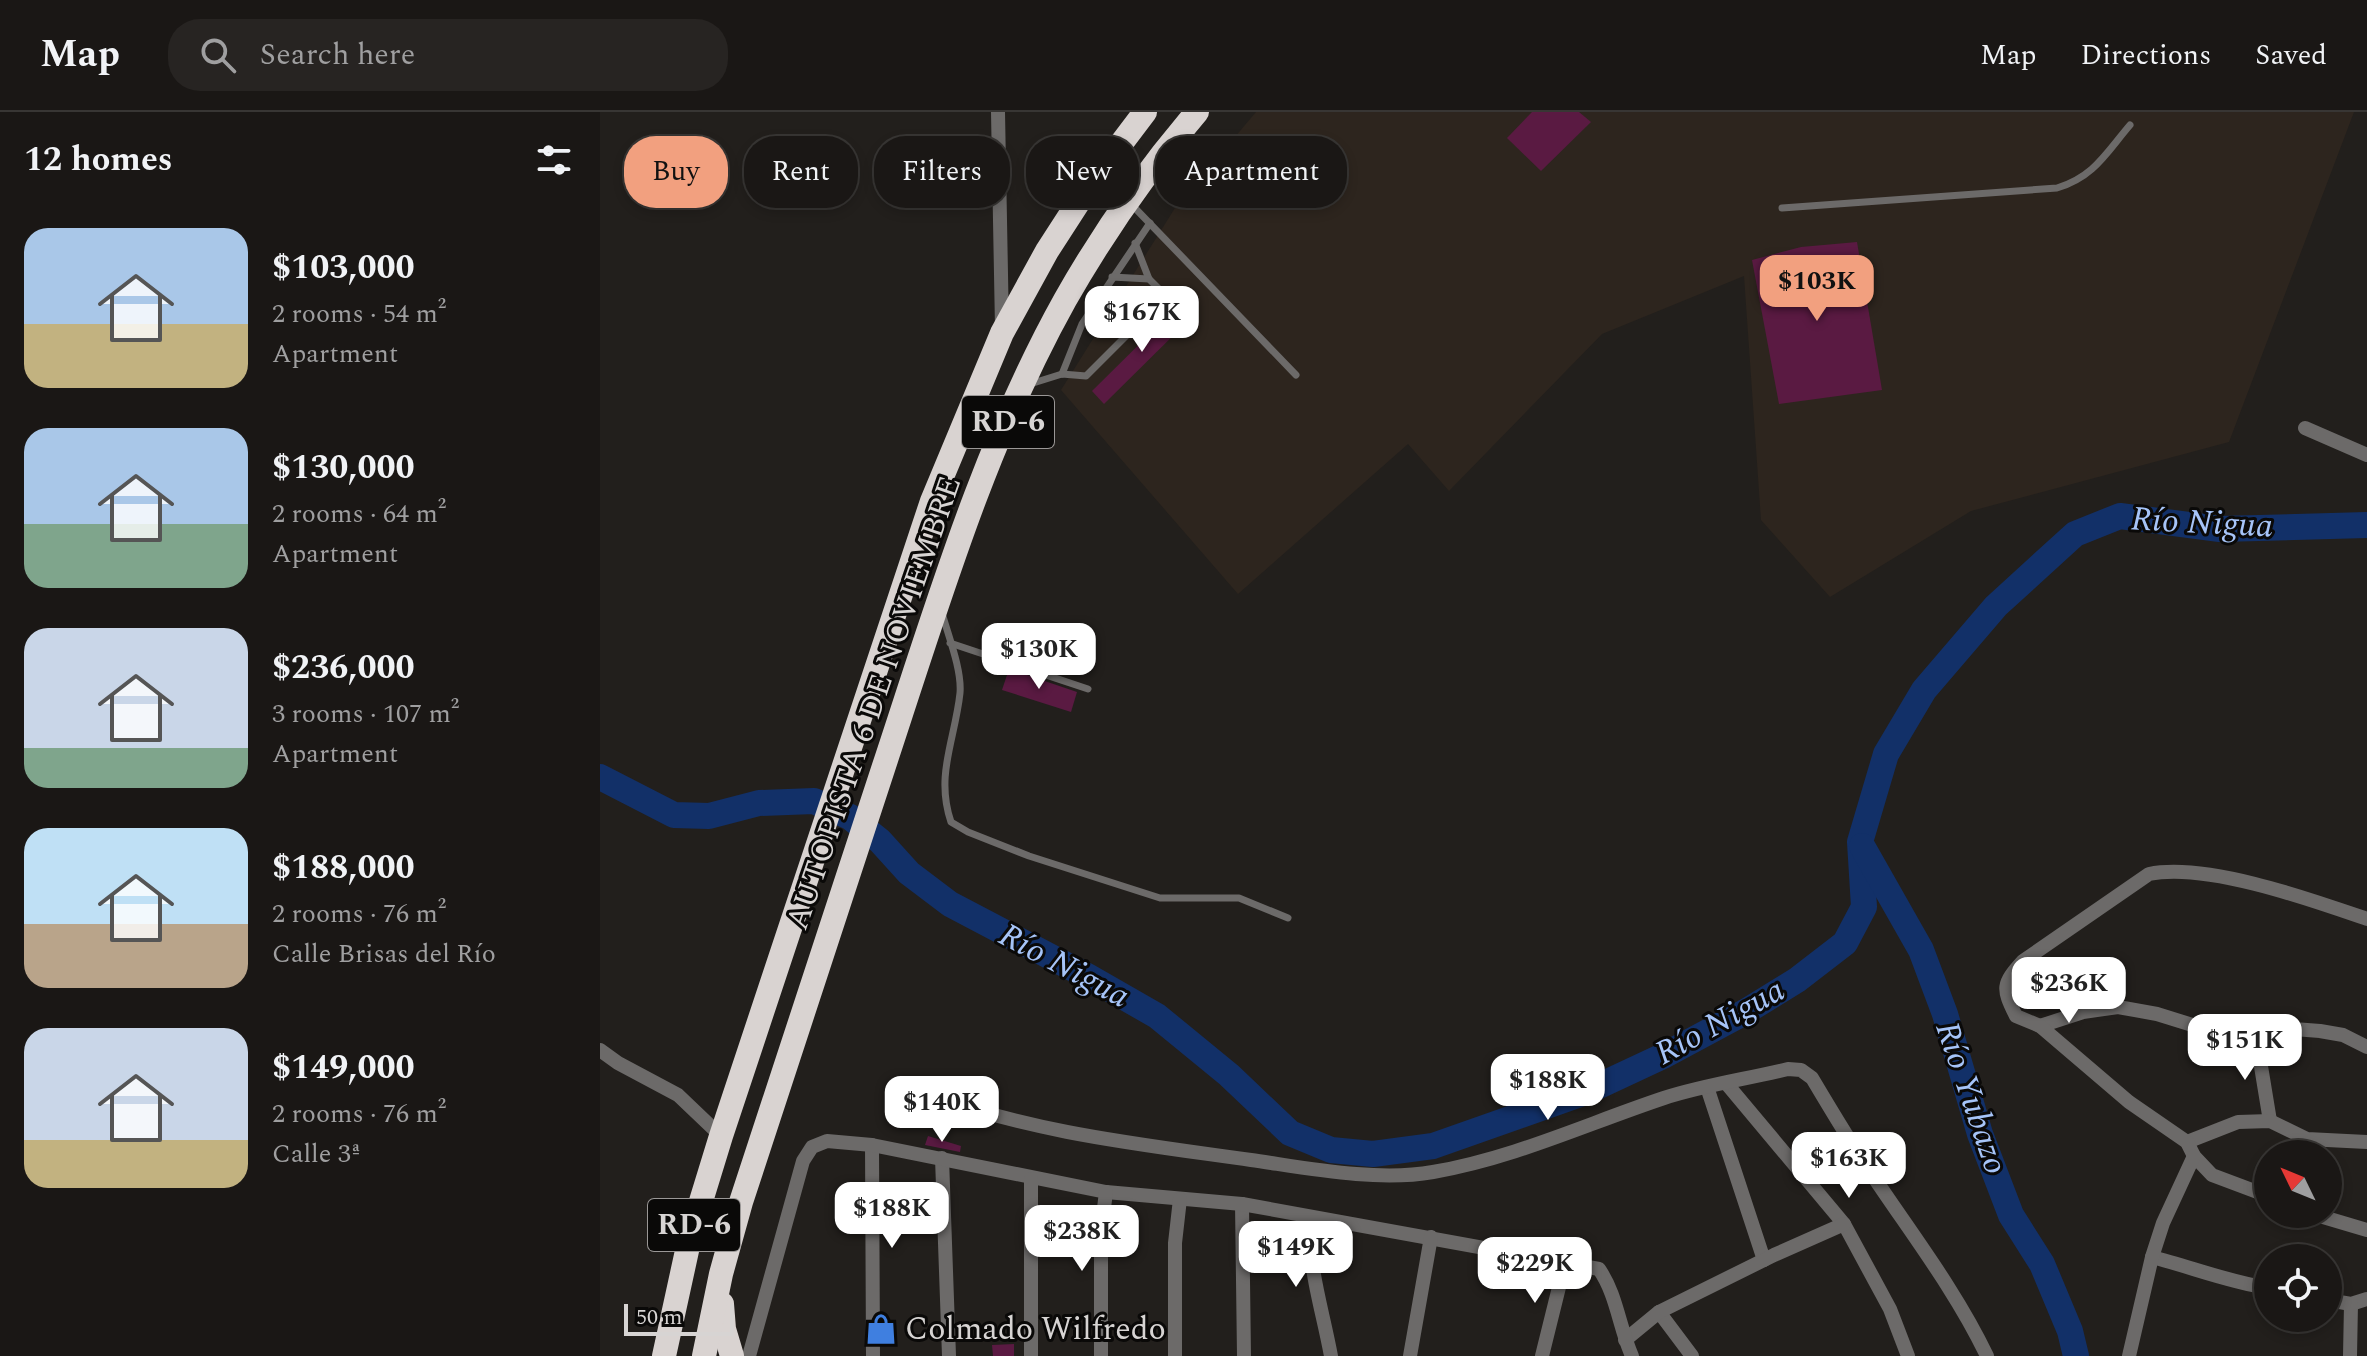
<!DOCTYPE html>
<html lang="en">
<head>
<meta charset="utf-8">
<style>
	:root { --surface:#1a1715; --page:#272422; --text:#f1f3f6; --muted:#9f9fa0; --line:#383634; --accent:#f2a07f }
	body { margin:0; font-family:Spectral,serif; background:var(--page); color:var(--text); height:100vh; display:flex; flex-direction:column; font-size:30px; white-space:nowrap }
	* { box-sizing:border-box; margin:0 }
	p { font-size:26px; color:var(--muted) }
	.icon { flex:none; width:44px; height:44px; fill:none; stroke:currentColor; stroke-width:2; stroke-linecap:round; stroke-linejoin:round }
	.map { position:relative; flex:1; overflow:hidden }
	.drawer { display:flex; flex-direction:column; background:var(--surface); width:600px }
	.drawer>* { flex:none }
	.top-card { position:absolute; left:24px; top:24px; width:760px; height:72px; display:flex; gap:16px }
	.needle { width:52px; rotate:313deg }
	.fabs { position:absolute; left:1654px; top:1028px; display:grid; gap:16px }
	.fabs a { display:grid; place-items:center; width:88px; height:88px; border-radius:50%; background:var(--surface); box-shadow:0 4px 12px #0003,0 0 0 2px var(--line); font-size:40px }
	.scale { position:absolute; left:24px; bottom:20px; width:110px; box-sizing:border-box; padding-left:8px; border:4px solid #d7d4d3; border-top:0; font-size:22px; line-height:28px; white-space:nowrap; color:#d7d4d3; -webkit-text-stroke:6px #0a0908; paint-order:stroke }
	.price { position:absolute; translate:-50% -68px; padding:0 18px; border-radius:16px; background:#fff; color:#222; font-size:26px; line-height:52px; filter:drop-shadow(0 2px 4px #0008) }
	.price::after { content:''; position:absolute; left:50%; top:48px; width:24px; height:18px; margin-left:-12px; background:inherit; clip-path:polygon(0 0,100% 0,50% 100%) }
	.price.on { background:var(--accent); color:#111 }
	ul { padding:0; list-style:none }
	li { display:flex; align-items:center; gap:24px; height:200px; padding:0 24px }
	li span { display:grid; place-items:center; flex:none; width:224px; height:160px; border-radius:24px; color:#555 }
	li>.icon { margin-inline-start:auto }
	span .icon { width:96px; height:96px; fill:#fffc; stroke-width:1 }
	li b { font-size:34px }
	h2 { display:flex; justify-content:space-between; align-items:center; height:96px; padding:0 24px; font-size:34px }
	.chip { padding:0 28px; border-radius:32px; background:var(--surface); box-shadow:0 4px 12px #0003,0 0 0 2px var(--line); font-size:28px; line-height:72px }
	.chip.on { background:var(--accent); color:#111 }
	header { display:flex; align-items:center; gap:48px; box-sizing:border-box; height:112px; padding:0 40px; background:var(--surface); border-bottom:2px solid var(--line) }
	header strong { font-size:38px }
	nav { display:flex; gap:44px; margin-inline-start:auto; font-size:28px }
	.search { width:560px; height:72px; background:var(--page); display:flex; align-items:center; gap:20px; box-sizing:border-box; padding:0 28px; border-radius:32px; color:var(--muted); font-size:30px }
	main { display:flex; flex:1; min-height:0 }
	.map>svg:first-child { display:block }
</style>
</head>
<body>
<header>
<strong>Map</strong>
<div class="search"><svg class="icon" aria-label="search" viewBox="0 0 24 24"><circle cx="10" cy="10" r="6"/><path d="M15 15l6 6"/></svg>Search here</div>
<nav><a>Map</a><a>Directions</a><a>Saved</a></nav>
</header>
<main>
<section class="drawer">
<h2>12 homes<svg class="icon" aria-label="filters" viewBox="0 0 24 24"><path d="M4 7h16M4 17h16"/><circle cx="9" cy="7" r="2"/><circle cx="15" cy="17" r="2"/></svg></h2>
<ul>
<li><span style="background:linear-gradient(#a9c7e8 60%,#c2b280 0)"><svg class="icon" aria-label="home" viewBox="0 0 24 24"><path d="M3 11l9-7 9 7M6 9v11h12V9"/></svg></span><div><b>$103,000</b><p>2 rooms · 54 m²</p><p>Apartment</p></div></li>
<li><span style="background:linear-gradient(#a9c7e8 60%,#7fa58c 0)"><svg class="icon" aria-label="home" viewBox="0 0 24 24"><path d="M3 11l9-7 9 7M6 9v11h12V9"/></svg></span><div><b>$130,000</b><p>2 rooms · 64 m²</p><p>Apartment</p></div></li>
<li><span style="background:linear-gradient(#c9d6e8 75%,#7fa58c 0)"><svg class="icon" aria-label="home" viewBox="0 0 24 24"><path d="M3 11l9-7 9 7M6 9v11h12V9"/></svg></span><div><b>$236,000</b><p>3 rooms · 107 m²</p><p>Apartment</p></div></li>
<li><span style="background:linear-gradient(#bfe0f5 60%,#b9a48a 0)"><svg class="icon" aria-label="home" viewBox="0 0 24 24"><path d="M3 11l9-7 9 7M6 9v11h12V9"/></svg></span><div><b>$188,000</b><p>2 rooms · 76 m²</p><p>Calle Brisas del Río</p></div></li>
<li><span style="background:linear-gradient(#c9d6e8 70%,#c2b280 0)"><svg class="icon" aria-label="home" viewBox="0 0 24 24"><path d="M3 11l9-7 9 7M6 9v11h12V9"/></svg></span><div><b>$149,000</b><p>2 rooms · 76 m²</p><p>Calle 3ª</p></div></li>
</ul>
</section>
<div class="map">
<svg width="1767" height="1244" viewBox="0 0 1767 1244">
	<rect width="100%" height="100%" fill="#221f1c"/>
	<path fill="#2d251e" d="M 656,0 L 1754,0 L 1629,330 L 1371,399 L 1230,485 L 1161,408 L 1144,164 L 1002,222 L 849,379 L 808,332 L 638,482 L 461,278 L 575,96 Z"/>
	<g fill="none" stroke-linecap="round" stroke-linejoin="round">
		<g stroke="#123068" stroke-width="26">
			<path d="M 0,665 L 74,703 L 109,704 L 159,691 L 214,689 L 250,705 L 280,729 L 309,761 L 350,792 L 489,865 L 557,904 L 629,963 L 690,1021 L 731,1038 L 773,1042 L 833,1034 L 986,980 L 1063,944 L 1145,900 L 1197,868 L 1245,831 L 1264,795 L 1260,730 L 1286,642 L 1324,578 L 1396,494 L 1475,422 L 1520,404 L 1620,417 L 1767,413"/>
			<path d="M 1262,734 L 1321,838 L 1345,902 L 1380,1022 L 1411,1103 L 1442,1152 L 1470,1219 L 1476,1244"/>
		</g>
	</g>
	<g fill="#5a1a42">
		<path d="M 932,0 L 979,0 L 991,10 L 941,59 L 907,26 Z"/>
		<path d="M 618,37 L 631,50 L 622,60 L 608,47 Z"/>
		<path d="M 1257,130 L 1282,278 L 1179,292 L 1152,148 L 1201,135 Z"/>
		<path d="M 581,191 L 593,204 L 504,292 L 492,279 Z"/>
		<path d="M 409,557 L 477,580 L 471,600 L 402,578 Z"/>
		<path d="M 328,1024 L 361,1034 L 360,1040 L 325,1033 Z"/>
		<path d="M 414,1232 L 414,1244 L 393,1244 L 392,1233 Z"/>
	</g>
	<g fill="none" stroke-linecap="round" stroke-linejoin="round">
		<g stroke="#6c6a69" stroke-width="7">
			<path d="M 532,93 L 696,263"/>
			<path d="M 1182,96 L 1457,76 C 1494,65 1506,41 1530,13"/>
			<path d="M 535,131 L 549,167"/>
			<path d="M 462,262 L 482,212 L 550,111"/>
			<path d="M 430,272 L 462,262 L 486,264 L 566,184 L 549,167 L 512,165"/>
			<path d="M 342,501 C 348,523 362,558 360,581 C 355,628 335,663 351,710 L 368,720 L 429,744 L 560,786 L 639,786 L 688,806"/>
			<path d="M 350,531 L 488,577"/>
		</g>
		<g stroke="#6c6a69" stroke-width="14">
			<path d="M 398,0 L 402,216"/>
			<path d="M 1705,316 L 1767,343"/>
			<path d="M 1440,914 L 1483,900 L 1518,895 L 1557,902 L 1615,920 L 1656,924 L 1694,917 L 1720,919 L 1743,923 L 1767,935"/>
			<path d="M 1656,924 L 1670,1009"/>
			<path d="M 0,938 L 18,951 L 78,983 L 121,1024"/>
			<path d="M 1126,971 L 1244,1112 L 1290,1197 L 1308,1244"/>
			<path d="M 1107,975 L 1164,1148"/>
			<path d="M 325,981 C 433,1021 538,1032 651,1048 C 707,1056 777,1070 833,1060 C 914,1046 986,1012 1064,986 C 1104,973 1147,967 1188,957 L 1201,958 L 1212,966 C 1231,998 1250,1030 1271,1061 C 1311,1121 1356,1179 1387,1244"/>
			<path d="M 1587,1030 L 1638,1010 L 1670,1009 L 1707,1027 L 1767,1030"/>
			<path d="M 272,1033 L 273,1244"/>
			<path d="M 342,1046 L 349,1244"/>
			<path d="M 1668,1084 L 1612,1063 L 1594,1044 L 1587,1030 L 1529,990 L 1440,914 L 1416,904 C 1402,876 1402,872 1423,849 L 1549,762 C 1606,750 1712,788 1767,807"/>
			<path d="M 642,1092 L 644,1244"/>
			<path d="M 1713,1102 L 1767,1118"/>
			<path d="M 710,1106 C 708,1157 722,1195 731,1244"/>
			<path d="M 1552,1145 C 1591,1155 1629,1170 1668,1176"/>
			<path d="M 1728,1188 L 1751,1192 L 1767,1187"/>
			<path d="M 1059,1200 L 1092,1244"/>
			<path d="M 1025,1228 L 1059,1200 L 1174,1143 L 1244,1112"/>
			<path d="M 149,1244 L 203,1049 L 212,1035 L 227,1029 L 272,1033 L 506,1080 L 642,1092 L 999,1157 C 1017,1183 1019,1215 1032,1244"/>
			<path d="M 431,1244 L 431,1067"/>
			<path d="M 501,1244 L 501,1120 L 506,1080"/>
			<path d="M 575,1244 L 575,1131 L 580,1087"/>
			<path d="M 810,1244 L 831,1125"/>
			<path d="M 942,1244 L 965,1151"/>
			<path d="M 1529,1244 L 1552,1145 L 1563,1111 L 1594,1044"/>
			<path d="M 1750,1244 L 1751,1192"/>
		</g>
		<g stroke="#d9d3d1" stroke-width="24">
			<path d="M 122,1192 L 124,1217 L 132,1244"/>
			<path d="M 64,1244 L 90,1125 L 121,1024 L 332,389 L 402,221 L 447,139 L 489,74 L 545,0"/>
			<path d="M 104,1244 L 121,1162 L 141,1090 C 188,945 236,800 284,654 C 336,497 384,333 465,188 C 503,121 547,58 597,0"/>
		</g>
	</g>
	<defs>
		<symbol id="shop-bare" viewBox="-9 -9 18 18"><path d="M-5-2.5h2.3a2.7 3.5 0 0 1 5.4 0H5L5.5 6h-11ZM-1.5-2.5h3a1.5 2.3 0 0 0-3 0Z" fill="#3f7fe0" stroke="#0a0908" stroke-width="2.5" paint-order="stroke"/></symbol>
	</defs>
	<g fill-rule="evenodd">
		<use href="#shop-bare" x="259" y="1195" width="44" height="44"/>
	</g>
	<g text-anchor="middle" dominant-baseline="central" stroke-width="6" stroke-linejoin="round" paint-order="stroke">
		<g fill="#0a0908" stroke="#9a9796" stroke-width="2">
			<rect x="362" y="284" width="92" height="52" rx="6"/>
			<rect x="48" y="1087" width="92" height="52" rx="6"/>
		</g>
		<g font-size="30" font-weight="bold" fill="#d7d4d3">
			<text x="408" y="310">RD-6</text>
			<text x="94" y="1113">RD-6</text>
		</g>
		<g font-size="32" fill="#d7d4d3" stroke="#0a0908">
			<text transform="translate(274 591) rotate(-71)">AUTOPISTA 6 DE NOVIEMBRE</text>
		</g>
		<g font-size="32" fill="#d7d4d3" stroke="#0a0908" text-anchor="start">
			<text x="305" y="1217">Colmado Wilfredo</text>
		</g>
		<g font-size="34" font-style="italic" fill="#a6c4f8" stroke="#0a0908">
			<text transform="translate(1602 411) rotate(3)">Río Nigua</text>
			<text transform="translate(464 854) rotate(28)">Río Nigua</text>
			<text transform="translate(1120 910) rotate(-29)">Río Nigua</text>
			<text transform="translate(1371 986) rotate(71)">Río Yubazo</text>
		</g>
	</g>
</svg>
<div class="fabs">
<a><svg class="needle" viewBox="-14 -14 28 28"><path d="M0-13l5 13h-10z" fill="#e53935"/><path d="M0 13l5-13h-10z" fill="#9f9fa0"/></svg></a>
<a><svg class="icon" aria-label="locate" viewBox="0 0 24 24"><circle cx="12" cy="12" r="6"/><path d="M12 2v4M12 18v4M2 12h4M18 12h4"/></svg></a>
</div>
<div class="scale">50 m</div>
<b class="price on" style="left:1217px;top:211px">$103K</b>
<b class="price" style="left:542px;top:242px">$167K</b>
<b class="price" style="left:439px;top:579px">$130K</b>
<b class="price" style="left:1469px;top:913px">$236K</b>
<b class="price" style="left:1645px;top:970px">$151K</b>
<b class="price" style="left:948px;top:1010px">$188K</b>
<b class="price" style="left:342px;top:1032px">$140K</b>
<b class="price" style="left:1249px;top:1088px">$163K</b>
<b class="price" style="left:292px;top:1138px">$188K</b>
<b class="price" style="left:482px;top:1161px">$238K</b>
<b class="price" style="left:696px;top:1177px">$149K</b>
<b class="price" style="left:935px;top:1193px">$229K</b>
<div class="top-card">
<a class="chip on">Buy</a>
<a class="chip">Rent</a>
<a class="chip">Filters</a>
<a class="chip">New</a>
<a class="chip">Apartment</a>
</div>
</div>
</main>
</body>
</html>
